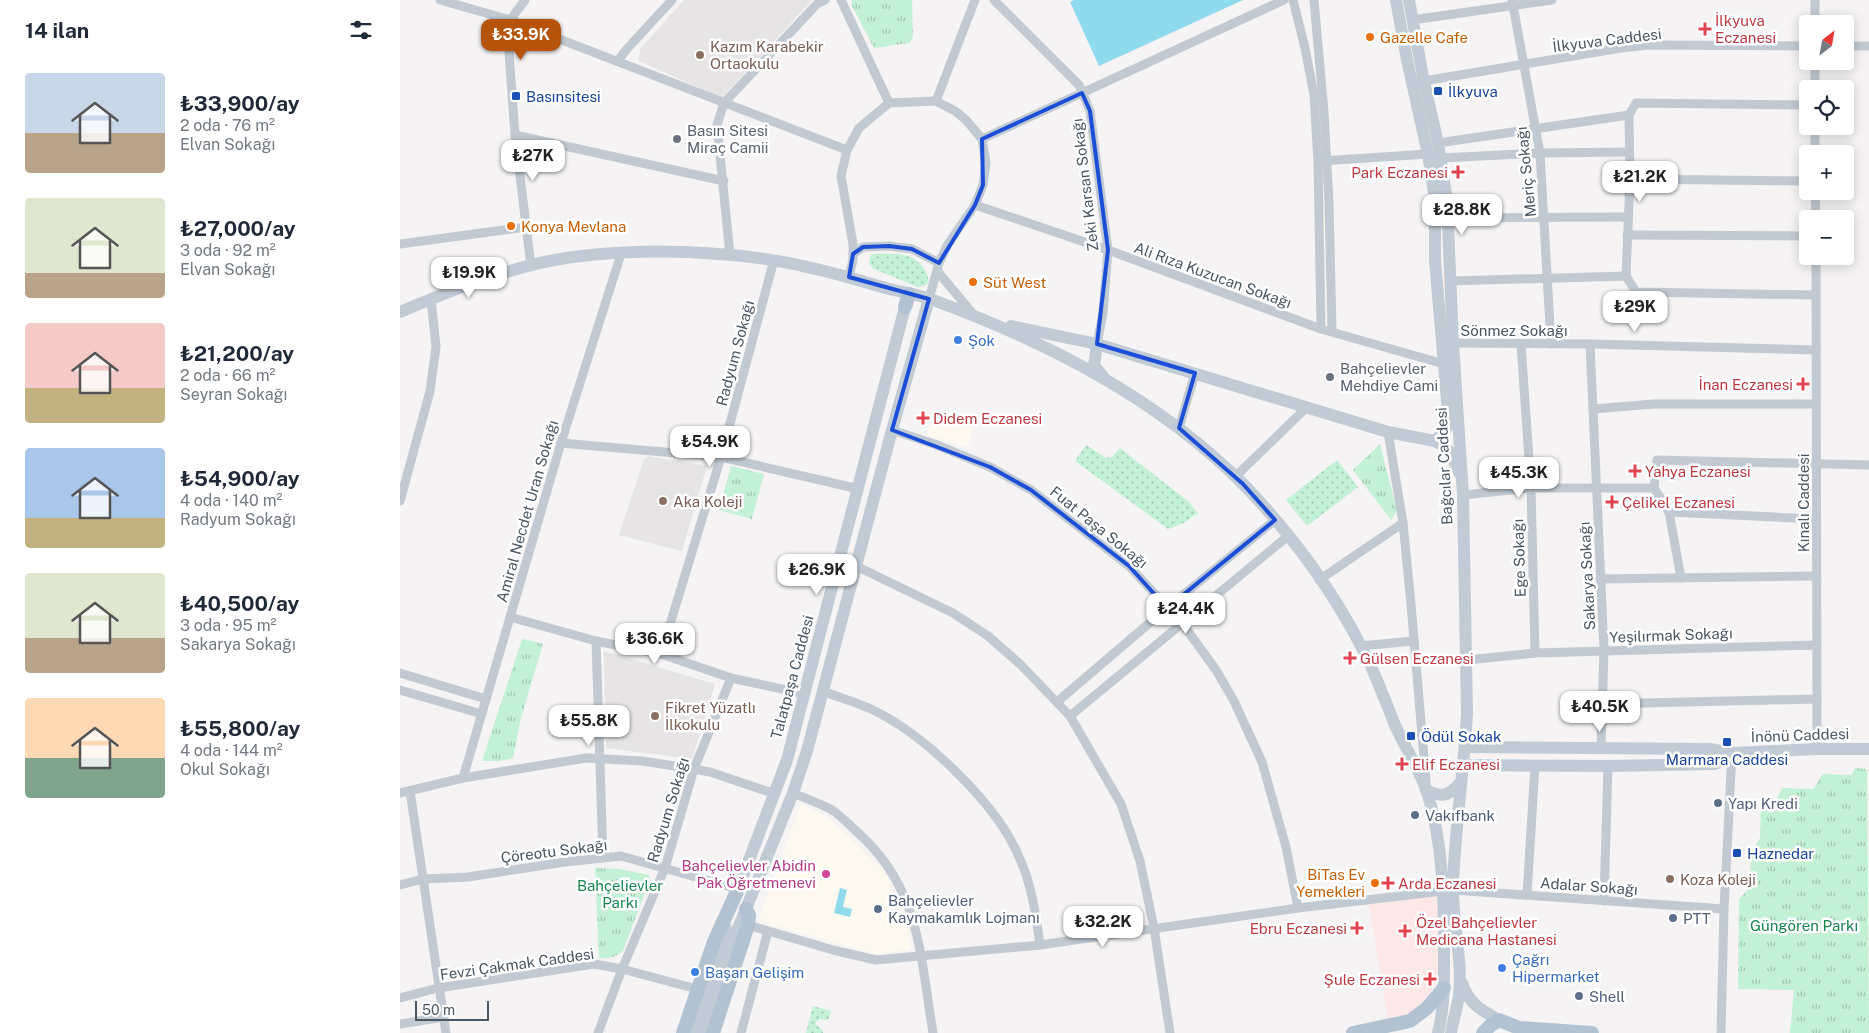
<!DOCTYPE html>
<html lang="tr">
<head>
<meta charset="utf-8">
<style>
	:root { --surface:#fff; --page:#f2f2f3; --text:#1f2937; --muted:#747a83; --accent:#b45309 }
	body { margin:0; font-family:"Public Sans",sans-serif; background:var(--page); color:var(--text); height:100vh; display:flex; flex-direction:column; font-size:19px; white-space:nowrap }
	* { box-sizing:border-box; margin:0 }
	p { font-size:16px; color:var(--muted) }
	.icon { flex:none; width:28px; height:28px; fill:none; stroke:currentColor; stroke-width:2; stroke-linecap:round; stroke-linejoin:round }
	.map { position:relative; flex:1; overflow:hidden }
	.details { display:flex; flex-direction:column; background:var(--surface); width:400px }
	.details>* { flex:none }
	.needle { width:32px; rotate:31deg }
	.tools { position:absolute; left:1399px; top:15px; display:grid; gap:10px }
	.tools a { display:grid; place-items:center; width:55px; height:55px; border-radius:5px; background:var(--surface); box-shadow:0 2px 12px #0003; font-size:25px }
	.scale { position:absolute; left:15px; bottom:12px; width:74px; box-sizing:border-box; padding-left:5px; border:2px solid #4a5661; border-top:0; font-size:14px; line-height:18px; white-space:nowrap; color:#4a5661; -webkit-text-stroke:4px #fff; paint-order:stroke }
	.price { position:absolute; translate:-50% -42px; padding:0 11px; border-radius:10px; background:#fff; color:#222; font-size:16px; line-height:32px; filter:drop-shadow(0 1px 2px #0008) }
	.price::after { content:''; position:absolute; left:50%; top:30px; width:15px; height:11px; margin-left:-8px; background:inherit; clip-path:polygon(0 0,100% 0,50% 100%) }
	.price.on { background:var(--accent); color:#fff }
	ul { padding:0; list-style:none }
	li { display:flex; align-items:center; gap:15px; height:125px; padding:0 25px }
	li span { display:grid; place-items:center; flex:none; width:140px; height:100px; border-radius:5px; color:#555 }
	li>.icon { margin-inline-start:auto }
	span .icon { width:60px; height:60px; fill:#fffc; stroke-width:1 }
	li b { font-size:21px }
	h2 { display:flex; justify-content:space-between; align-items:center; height:60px; padding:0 25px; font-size:21px }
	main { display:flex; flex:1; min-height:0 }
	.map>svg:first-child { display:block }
</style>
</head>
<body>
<main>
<section class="details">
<h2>14 ilan<svg class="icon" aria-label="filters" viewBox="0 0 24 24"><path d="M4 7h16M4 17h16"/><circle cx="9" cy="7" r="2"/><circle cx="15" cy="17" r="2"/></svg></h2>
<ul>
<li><span style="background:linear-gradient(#c9d6e8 60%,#b9a48a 0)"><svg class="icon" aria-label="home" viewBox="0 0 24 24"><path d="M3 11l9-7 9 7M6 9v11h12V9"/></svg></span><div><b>₺33,900/ay</b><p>2 oda · 76 m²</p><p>Elvan Sokağı</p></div></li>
<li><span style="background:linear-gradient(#dfe7d0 75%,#b9a48a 0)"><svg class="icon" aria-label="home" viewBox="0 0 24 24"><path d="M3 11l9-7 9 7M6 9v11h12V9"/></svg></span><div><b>₺27,000/ay</b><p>3 oda · 92 m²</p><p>Elvan Sokağı</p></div></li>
<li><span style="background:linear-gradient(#f6c9c9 65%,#c2b280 0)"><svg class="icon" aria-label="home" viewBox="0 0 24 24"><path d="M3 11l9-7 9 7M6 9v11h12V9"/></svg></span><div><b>₺21,200/ay</b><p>2 oda · 66 m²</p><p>Seyran Sokağı</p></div></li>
<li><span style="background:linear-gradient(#a9c7e8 70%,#c2b280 0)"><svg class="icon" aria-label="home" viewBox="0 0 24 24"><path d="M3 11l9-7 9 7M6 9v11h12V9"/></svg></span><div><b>₺54,900/ay</b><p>4 oda · 140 m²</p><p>Radyum Sokağı</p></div></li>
<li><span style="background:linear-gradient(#dfe7d0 65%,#b9a48a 0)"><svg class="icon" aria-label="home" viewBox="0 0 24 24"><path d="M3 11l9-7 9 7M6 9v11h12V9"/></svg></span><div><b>₺40,500/ay</b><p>3 oda · 95 m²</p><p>Sakarya Sokağı</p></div></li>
<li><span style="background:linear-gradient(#ffd9b3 60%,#7fa58c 0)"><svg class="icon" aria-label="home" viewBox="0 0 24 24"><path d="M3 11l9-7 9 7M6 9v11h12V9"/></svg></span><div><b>₺55,800/ay</b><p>4 oda · 144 m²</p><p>Okul Sokağı</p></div></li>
</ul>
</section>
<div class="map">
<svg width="1469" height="1033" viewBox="0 0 1469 1033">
	<defs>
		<pattern id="grass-dots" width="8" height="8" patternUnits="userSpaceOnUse" patternTransform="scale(1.25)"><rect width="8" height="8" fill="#c3f1d5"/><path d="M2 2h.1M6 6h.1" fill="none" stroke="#a0c6b0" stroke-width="1.8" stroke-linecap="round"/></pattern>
		<pattern id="park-tufts" width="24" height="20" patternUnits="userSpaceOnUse" patternTransform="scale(1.25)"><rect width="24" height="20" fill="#c3f1d5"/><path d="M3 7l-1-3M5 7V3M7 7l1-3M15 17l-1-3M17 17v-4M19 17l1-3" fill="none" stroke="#a0c6b0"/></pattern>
	</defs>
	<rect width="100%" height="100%" fill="#f5f3f3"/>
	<g fill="#fdf9ef">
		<path d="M 532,417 L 573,429 L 568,447 L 526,435 Z"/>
		<path d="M 401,804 L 429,818 L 484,871 L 508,923 L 511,950 L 475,954 L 358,921 Z"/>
	</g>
	<g fill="#e6e4e5">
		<path d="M 284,0 L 412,0 L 322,98 L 239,61 L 240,49 Z"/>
		<path d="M 248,456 L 307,466 L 282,551 L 219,535 L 244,459 Z"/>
		<path d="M 204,651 L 315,684 L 292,759 L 206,748 Z"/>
	</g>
	<path fill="#fce8e6" d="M 1036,893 L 1039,973 L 1036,985 L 1022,1002 L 1008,1015 L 989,1025 L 969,903 Z"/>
	<g fill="url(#grass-dots)">
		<path d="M 471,254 C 498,254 521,250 529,281 L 526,285 L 518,287 L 474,269 L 469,263 Z"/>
		<path d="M 686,445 L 706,458 L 712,457 L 720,448 L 789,502 L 798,513 L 784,523 L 768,529 L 675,461 Z"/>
		<path d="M 937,460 L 958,487 L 907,526 L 886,500 Z"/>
		<path d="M 413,1006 L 431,1011 L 429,1019 L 425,1020 L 420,1019 L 416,1022 L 416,1025 L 422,1029 L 423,1033 L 406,1033 Z"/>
	</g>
	<g fill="url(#park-tufts)">
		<path d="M 452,0 L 512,0 L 513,38 L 509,43 L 474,48 L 452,6 Z"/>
		<path d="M 980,444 L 997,511 L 991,520 L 953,470 Z"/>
		<path d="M 331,466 L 364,474 L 352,519 L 319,510 Z"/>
		<path d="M 122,639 L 143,644 L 121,718 L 113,758 L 100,761 L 82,761 Z"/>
		<path d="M 1455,768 L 1467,769 L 1469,1033 L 1390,1033 L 1394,990 L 1338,989 L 1339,899 L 1350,888 L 1351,851 L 1360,838 L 1361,805 C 1373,805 1378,798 1382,788 L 1413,789 L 1423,774 L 1451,775 Z"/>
		<path d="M 195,868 L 219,869 L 249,875 L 250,879 L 223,951 C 216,957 208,959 199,958 Z"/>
	</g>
	<g fill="#90daee">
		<path d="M 674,0 L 843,0 L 699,66 L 670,2 Z"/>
		<path d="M 440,888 L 447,890 L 443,907 L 452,909 L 450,917 L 434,913 Z"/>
	</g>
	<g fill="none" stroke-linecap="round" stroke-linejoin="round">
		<g stroke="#c1cad2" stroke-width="9">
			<path d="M 40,0 L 110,20 L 447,150"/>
			<path d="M 125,0 L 110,20 L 108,39 L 115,135 L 131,266"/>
			<path d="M 441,0 L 489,103"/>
			<path d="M 594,0 L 679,85 L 690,111 L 708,250 L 703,313 L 697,344"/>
			<path d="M 893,0 L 905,48 L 914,95 L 918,161 L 921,329"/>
			<path d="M 914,0 L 924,112 L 929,202 L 932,331"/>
			<path d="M 1112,0 L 1140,153 L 1151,344"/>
			<path d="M 1415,0 L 1415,24"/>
			<path d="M 1012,20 L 1152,0"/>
			<path d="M 1445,46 L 1469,46"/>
			<path d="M 218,61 L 226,50 L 272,0"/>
			<path d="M 1415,61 L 1415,89"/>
			<path d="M 1018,82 L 1221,48 L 1249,45 L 1408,46"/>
			<path d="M 536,101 L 575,0"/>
			<path d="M 1408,105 L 1236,103 L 1229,115 L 1230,179 L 1226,276 L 1236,292 L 1416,295"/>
			<path d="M 1415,126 L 1415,154"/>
			<path d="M 115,135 L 324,181"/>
			<path d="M 582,139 L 884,0"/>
			<path d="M 1038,143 L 1229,115"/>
			<path d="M 1041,158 L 1140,153 L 1229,152"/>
			<path d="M 921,161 L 1028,154"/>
			<path d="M 1230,179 L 1408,181"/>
			<path d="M 1415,191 L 1416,219"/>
			<path d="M 575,205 L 708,250 L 921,329 L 1044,364"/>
			<path d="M 1048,218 L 1227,217"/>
			<path d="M 1227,235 L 1408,236"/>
			<path d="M 0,244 L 126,227"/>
			<path d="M 453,254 L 463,247 L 489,246 L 512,249 L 539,263"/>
			<path d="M 330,255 L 317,125 L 324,103 L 418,3 L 425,0"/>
			<path d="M 1416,256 L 1417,749"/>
			<path d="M 538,272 L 573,314"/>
			<path d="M 449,277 L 453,260 L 453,244 L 441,176 L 447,150 L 459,128 L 489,103 L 536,101 L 555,111 L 566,120 L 582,139 L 586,163 L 583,185 L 575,205 L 548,244 L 539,263 L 529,299"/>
			<path d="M 1050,281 L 1226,276"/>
			<path d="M 1053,343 L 1190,344 L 1416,350"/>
			<path d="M 1121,344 L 1131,488 L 1135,653"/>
			<path d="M 1190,344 L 1204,650 L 1201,747"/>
			<path d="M 1193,409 L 1253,404 L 1416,404"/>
			<path d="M 779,428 L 795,373"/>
			<path d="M 492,430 L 537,445 L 590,467 L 631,490 L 729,566 L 782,623 L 816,670 L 834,701 L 862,762 L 886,847 L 898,908"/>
			<path d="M 988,432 L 1003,523 L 1011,604 L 1026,782"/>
			<path d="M 161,443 L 321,457 L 459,489"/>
			<path d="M 835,477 L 907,407"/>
			<path d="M 1063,495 L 1131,488 L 1254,488"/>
			<path d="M 0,501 L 30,391 L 36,347 L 31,299"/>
			<path d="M 1269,512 L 1281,578"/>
			<path d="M 1416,519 L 1269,512 L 1254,488 L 1257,460 L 1469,465"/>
			<path d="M 456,566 L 553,613 L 588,636 L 620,664 L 670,716 L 721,804 L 740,861 L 754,928 L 770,1033"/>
			<path d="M 1200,579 L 1417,576"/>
			<path d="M 919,580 L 1003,523"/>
			<path d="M 110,617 L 196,641 L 261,654 L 331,678 L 405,694"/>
			<path d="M 196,641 L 203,858"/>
			<path d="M 960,646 L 1014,641"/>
			<path d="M 261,654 L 321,457 L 374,260"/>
			<path d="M 1067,660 L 1135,653 L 1417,645"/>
			<path d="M 0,673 L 86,699"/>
			<path d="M 0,690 L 82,714"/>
			<path d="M 423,691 C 440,698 458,703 473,710 C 525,735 597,804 619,857 C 632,885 636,916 640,945"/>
			<path d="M 657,702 L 767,608 L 875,520"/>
			<path d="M 1202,704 L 1417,699"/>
			<path d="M 670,716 L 888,536"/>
			<path d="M 63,778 L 161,443 L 221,254"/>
			<path d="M 10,791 L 46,1033"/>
			<path d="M 0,793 L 63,778 L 186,758 L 242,761 L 294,769 L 310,772 L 375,794"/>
			<path d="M 393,793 C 406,799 420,803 432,810 C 440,815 447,823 455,830 C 520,886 520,954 533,1033"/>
			<path d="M 0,885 L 23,879 L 68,877 L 165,862 L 221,856 L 338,889"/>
			<path d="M 1053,890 L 1324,909"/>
			<path d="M 1127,895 L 1135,765"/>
			<path d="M 1204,901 L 1208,766"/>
			<path d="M 348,925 L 433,950 L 476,960 L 640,945 L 898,908 L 1043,891"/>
			<path d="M 0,998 L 38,988 L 194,964 L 222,969 L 297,989"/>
			<path d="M 0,1024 L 44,1017"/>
			<path d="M 198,1033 L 222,969 L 265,868 L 294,769 L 331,678"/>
			<path d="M 341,1033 L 368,931"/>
			<path d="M 1321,1033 L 1324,909 L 1332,753"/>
		</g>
		<g stroke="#c1cbd6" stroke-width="12">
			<path d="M 996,0 L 1007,60 L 1028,154 L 1035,199 L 1035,260 L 1049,424 L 1044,432 L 1035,441"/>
			<path d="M 1009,0 L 1024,82 L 1038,143 L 1047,201 L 1053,343 L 1063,495 L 1067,713 C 1064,771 1055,827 1053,885 C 1052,922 1063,959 1059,996 C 1057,1008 1053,1021 1051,1033"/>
			<path d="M 0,312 C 54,289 122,262 181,256 C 226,251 273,250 318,254 C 374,257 429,271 482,287 C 499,292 517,294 533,300 C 647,342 759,399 845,486 C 895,538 940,601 971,666 C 979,685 987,704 994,723 C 1004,746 1019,768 1027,792 C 1043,842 1044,897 1044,950 C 1044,978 1045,1005 1038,1033"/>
			<path d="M 611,326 L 697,344 L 988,432 L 1035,441 L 1042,445 L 1049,451 L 1060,474"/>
			<path d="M 697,344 L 694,366 L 702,375"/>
			<path d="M 1065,747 L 1310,749 L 1332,753 L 1417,749 L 1469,749"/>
			<path d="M 1063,765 L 1208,766 L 1315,764 L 1332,753"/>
			<path d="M 1026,790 C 1042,798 1049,796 1060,783"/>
			<path d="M 335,897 L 387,760 L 505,307"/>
			<path d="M 1062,983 C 1069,1004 1081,1010 1099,1020"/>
			<path d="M 293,1033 L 326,928"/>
			<path d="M 303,1033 L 333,941 L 393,793 L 407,751 L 492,430 L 529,299"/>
		</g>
		<g stroke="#b3c2d1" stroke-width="14">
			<path d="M 505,307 L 509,294"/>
			<path d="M 283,1033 L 314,942 L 338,889"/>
			<path d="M 313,1033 L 348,925 L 349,915 L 346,909"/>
			<path d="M 953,1033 L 1010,1021 L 1027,1008 L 1044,988"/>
			<path d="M 1083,1033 L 1091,1025 L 1099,1020 L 1119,1028 L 1192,1033"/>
		</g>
	</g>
	<path fill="none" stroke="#1d4ed8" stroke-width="4" stroke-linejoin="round" d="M 682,93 L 690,111 L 708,250 L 697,344 L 795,373 L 779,428 L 843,484 L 875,520 L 767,608 L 729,566 L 631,490 L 590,467 L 492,430 L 529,299 L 449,277 L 453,254 L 463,247 L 489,246 L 512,249 L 539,263 L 575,205 L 583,185 L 582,139 Z"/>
	<g fill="#e0444e" stroke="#fff" stroke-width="2">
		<path d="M1302.5 21.5h5v5h5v5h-5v5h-5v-5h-5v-5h5z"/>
		<path d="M1055.5 164.5h5v5h5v5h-5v5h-5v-5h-5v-5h5z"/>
		<path d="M1400.5 376.5h5v5h5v5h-5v5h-5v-5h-5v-5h5z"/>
		<path d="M520.5 410.5h5v5h5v5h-5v5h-5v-5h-5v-5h5z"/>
		<path d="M1232.5 463.5h5v5h5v5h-5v5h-5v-5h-5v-5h5z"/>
		<path d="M1209.5 494.5h5v5h5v5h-5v5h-5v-5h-5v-5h5z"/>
		<path d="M947.5 650.5h5v5h5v5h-5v5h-5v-5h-5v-5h5z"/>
		<path d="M999.5 756.5h5v5h5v5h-5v5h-5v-5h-5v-5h5z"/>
		<path d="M985.5 875.5h5v5h5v5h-5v5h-5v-5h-5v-5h5z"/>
		<path d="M954.5 920.5h5v5h5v5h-5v5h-5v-5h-5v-5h5z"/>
		<path d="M1002.5 923.5h5v5h5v5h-5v5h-5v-5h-5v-5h5z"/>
		<path d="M1027.5 971.5h5v5h5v5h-5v5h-5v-5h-5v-5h5z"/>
	</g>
	<g fill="#e8710a" stroke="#fff" stroke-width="2">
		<circle cx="970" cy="37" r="5"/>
		<circle cx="111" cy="226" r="5"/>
		<circle cx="573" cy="282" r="5"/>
		<circle cx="975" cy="883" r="5"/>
	</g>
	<g fill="#8d6e63" stroke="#fff" stroke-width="2">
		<circle cx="300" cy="55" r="5"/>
		<circle cx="263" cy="501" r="5"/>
		<circle cx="255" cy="716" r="5"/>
		<circle cx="1270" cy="879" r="5"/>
	</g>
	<g fill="#1a4fb4" stroke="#fff" stroke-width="2">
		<rect x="1033" y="86" width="10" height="10" rx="2.5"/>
		<rect x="111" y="91" width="10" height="10" rx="2.5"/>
		<rect x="1006" y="731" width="10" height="10" rx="2.5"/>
		<rect x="1322" y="737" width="10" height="10" rx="2.5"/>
		<rect x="1332" y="848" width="10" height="10" rx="2.5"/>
	</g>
	<g fill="#6b7280" stroke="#fff" stroke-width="2">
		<circle cx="277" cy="139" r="5"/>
		<circle cx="930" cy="377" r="5"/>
	</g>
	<g fill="#3f7fe0" stroke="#fff" stroke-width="2">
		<circle cx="558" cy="340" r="5"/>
		<circle cx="1102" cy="968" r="5"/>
		<circle cx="295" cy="972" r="5"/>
	</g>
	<g fill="#5c6f8a" stroke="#fff" stroke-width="2">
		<circle cx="1318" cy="803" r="5"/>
		<circle cx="1015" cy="815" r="5"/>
		<circle cx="478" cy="909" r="5"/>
		<circle cx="1273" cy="918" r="5"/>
		<circle cx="1179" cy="996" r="5"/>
	</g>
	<circle fill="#d1479c" stroke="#fff" stroke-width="2" cx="426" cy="874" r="5"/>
	<g text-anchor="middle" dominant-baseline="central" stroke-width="5" stroke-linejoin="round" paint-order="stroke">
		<g font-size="15" fill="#be3a42" stroke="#fff" text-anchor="start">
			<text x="1315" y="20">İlkyuva<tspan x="1315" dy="17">Eczanesi</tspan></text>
			<text x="1048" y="172" text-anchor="end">Park Eczanesi</text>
			<text x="1393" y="384" text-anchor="end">İnan Eczanesi</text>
			<text x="533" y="418">Didem Eczanesi</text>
			<text x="1245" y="471">Yahya Eczanesi</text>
			<text x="1222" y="502">Çelikel Eczanesi</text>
			<text x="960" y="658">Gülsen Eczanesi</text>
			<text x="1012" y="764">Elif Eczanesi</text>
			<text x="998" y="883">Arda Eczanesi</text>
			<text x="1016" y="922">Özel Bahçelievler<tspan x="1016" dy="17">Medicana Hastanesi</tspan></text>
			<text x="947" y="928" text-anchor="end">Ebru Eczanesi</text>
			<text x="1020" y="979" text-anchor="end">Şule Eczanesi</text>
		</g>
		<g font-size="15" fill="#c56008" stroke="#fff" text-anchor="start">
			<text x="980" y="37">Gazelle Cafe</text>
			<text x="121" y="226">Konya Mevlana</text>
			<text x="583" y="282">Süt West</text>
			<text x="965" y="874" text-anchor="end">BiTas Ev<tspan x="965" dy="17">Yemekleri</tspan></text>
		</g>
		<g font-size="15" fill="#4a5661" stroke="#fff">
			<text transform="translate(1207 40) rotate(-7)">İlkyuva Caddesi</text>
			<text transform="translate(1126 172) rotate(-96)">Meriç Sokağı</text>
			<text transform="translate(685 185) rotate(-97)">Zeki Karsan Sokağı</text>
			<text transform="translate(813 275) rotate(20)">Ali Rıza Kuzucan Sokağı</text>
			<text x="1114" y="330">Sönmez Sokağı</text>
			<text transform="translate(335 353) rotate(-75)">Radyum Sokağı</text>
			<text transform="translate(1044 466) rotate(-93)">Bağcılar Caddesi</text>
			<text transform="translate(1403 503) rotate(-90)">Kınalı Caddesi</text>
			<text transform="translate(127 511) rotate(-74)">Amiral Necdet Uran Sokağı</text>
			<text transform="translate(699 527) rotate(39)">Fuat Paşa Sokağı</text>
			<text transform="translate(1119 558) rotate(-92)">Ege Sokağı</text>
			<text transform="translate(1187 576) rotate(-93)">Sakarya Sokağı</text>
			<text transform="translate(1271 635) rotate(-2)">Yeşilırmak Sokağı</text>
			<text transform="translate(392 677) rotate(-75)">Talatpaşa Caddesi</text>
			<text transform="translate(1400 735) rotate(-2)">İnönü Caddesi</text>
			<text transform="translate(268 810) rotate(-73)">Radyum Sokağı</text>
			<text transform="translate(154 851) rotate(-7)">Çöreotu Sokağı</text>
			<text transform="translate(1189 886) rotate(4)">Adalar Sokağı</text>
			<text transform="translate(117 964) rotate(-8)">Fevzi Çakmak Caddesi</text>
		</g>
		<g font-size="15" fill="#785e54" stroke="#fff" text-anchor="start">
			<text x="310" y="46">Kazım Karabekir<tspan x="310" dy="17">Ortaokulu</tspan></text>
			<text x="273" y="501">Aka Koleji</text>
			<text x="265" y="707">Fikret Yüzatlı<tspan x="265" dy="17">İlkokulu</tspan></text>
			<text x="1280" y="879">Koza Koleji</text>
		</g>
		<g font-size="15" fill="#164399" stroke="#fff" text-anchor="start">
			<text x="1048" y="91">İlkyuva</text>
			<text x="126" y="96">Basınsitesi</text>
			<text x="1021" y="736">Ödül Sokak</text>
			<text x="1327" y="759" text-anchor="middle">Marmara Caddesi</text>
			<text x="1347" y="853">Haznedar</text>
		</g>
		<g font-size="15" fill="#5b616d" stroke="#fff" text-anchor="start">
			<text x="287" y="130">Basın Sitesi<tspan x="287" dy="17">Miraç Camii</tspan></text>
			<text x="940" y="368">Bahçelievler<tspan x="940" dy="17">Mehdiye Cami</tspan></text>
		</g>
		<g font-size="15" fill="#366cbe" stroke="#fff" text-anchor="start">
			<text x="568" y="340">Şok</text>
			<text x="1112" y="959">Çağrı<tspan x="1112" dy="17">Hipermarket</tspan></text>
			<text x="305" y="972">Başarı Gelişim</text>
		</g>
		<g font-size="15" fill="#4e5e75" stroke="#fff" text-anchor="start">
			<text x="1328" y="803">Yapı Kredi</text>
			<text x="1025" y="815">Vakıfbank</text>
			<text x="488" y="900">Bahçelievler<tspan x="488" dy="17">Kaymakamlık Lojmanı</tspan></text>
			<text x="1283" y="918">PTT</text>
			<text x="1189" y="996">Shell</text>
		</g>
		<g font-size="15" fill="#b23c85" stroke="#fff" text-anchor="end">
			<text x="416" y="865">Bahçelievler Abidin<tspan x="416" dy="17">Pak Öğretmenevi</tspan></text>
		</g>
		<g font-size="15" fill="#17864f" stroke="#fff">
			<text x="220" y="885">Bahçelievler<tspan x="220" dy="17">Parkı</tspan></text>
			<text x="1404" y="925">Güngören Parkı</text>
		</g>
	</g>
</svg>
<div class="tools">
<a><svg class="needle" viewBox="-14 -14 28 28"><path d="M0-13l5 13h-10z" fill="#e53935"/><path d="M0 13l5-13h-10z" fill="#747a83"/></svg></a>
<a><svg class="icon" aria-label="locate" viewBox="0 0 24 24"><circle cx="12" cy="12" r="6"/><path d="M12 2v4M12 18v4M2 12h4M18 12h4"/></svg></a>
<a>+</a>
<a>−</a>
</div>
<div class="scale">50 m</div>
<b class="price on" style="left:121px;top:61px">₺33.9K</b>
<b class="price" style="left:133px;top:182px">₺27K</b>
<b class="price" style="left:1240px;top:203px">₺21.2K</b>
<b class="price" style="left:1062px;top:236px">₺28.8K</b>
<b class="price" style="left:69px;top:299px">₺19.9K</b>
<b class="price" style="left:1235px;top:333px">₺29K</b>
<b class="price" style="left:310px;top:468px">₺54.9K</b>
<b class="price" style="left:1119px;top:499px">₺45.3K</b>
<b class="price" style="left:417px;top:596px">₺26.9K</b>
<b class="price" style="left:786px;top:635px">₺24.4K</b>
<b class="price" style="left:255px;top:665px">₺36.6K</b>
<b class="price" style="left:1200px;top:733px">₺40.5K</b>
<b class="price" style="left:189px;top:747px">₺55.8K</b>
<b class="price" style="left:703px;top:948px">₺32.2K</b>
</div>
</main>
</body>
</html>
